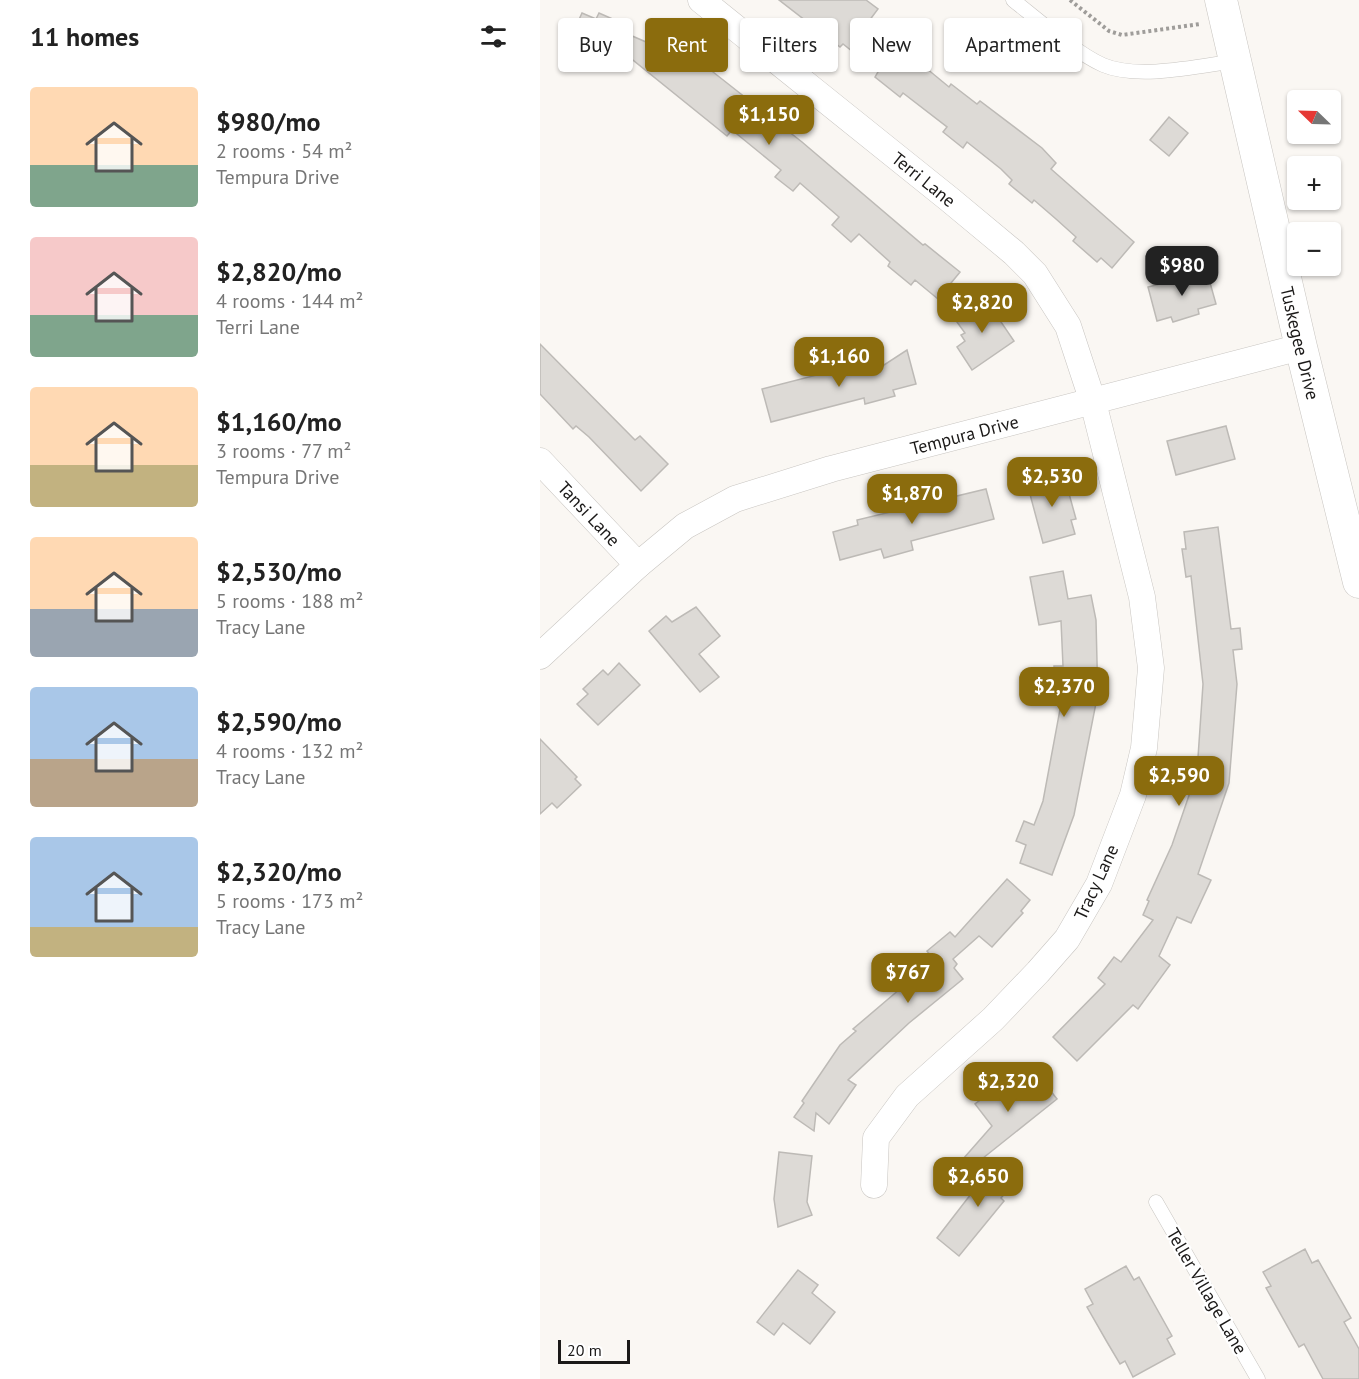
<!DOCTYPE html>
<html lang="en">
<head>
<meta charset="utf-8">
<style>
	:root { --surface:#fff; --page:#f2f2f2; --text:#222; --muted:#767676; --accent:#8b6c0d }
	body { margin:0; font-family:"PT Sans",sans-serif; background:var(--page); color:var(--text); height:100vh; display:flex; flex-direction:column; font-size:22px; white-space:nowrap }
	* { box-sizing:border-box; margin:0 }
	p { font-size:20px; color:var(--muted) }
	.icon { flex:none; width:33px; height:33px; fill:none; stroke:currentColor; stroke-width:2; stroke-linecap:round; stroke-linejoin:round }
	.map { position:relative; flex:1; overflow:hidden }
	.side { display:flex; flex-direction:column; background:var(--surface); width:540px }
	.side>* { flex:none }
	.guide { position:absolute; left:18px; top:18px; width:570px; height:54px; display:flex; gap:12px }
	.needle { width:39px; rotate:293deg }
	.controls { position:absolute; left:747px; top:90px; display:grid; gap:12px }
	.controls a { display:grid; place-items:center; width:54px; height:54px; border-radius:6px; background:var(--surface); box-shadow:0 2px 4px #0004; font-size:30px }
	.scale { position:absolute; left:18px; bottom:15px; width:72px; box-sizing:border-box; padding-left:6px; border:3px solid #1b1918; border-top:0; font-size:16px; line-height:21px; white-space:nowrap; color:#1b1918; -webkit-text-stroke:4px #fff; paint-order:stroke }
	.price { position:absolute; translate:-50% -51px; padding:0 14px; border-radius:12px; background:var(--accent); color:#fff; font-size:20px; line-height:39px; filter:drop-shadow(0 2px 3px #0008) }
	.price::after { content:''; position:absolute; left:50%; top:36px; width:18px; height:14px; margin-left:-9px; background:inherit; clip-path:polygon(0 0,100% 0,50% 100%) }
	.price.selected { background:#222; color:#fff }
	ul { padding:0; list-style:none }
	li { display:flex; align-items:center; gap:18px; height:150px; padding:0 30px }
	li span { display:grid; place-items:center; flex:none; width:168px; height:120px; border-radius:6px; color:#555 }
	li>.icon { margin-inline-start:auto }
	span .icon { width:72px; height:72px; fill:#fffc; stroke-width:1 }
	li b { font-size:26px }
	h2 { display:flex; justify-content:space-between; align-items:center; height:72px; padding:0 30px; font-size:26px }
	.tag { padding:0 21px; border-radius:6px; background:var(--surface); box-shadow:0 2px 4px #0004; font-size:21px; line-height:54px }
	.tag.selected { background:var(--accent); color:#fff }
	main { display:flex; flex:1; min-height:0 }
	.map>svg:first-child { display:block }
</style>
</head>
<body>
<main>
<section class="side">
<h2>11 homes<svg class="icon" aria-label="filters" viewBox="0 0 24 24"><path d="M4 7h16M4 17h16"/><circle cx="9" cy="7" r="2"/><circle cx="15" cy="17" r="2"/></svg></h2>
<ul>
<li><span style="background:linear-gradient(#ffd9b3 65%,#7fa58c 0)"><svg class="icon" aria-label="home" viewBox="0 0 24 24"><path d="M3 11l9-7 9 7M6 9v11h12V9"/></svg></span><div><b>$980/mo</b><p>2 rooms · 54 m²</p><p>Tempura Drive</p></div></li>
<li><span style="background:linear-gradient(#f6c9c9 65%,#7fa58c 0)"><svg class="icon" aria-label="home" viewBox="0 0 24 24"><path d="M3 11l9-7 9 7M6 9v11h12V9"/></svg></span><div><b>$2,820/mo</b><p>4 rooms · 144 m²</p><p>Terri Lane</p></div></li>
<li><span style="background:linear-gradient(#ffd9b3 65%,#c2b280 0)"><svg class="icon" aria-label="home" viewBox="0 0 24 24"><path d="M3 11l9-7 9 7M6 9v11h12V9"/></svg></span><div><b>$1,160/mo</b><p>3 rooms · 77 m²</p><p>Tempura Drive</p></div></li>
<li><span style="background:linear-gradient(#ffd9b3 60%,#9aa5b1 0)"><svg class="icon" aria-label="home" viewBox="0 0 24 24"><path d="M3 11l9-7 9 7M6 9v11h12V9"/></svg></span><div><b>$2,530/mo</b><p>5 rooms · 188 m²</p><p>Tracy Lane</p></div></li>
<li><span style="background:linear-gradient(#a9c7e8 60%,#b9a48a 0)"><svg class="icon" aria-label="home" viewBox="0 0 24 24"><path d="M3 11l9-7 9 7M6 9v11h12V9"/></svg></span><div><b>$2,590/mo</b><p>4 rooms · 132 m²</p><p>Tracy Lane</p></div></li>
<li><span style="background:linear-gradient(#a9c7e8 75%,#c2b280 0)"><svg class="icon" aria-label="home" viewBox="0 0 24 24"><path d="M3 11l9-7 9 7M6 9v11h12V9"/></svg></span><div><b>$2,320/mo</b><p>5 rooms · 173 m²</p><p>Tracy Lane</p></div></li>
</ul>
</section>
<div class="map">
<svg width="819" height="1379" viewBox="0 0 819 1379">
	<rect width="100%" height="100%" fill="#faf7f3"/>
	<g fill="#dddad6" stroke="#bdbab6" stroke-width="1.5">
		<path d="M 239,0 L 326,0 L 338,9 L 329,21 L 409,87 L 411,84 L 437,104 L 440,101 L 502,148 L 516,163 L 511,169 L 594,242 L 572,268 L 561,258 L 557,262 L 533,241 L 536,237 L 516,219 L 494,200 L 492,203 L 469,184 L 472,180 L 461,169 L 427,142 L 423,148 L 403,132 L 407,127 L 363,93 L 360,97 L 335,77 L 338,72 L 303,44 L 300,47 L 290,39 L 284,47 L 269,36 L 275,28 Z"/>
		<path d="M 42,13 L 56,19 L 59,13 L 86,25 L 83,32 L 120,48 L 125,42 L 137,51 L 140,46 L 262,142 L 383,245 L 385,244 L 420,272 L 398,299 L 375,280 L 371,285 L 348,266 L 350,262 L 319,234 L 311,242 L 292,225 L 299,217 L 260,183 L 253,191 L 235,177 L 241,170 L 192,130 L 187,136 L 89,57 L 83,69 L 28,44 Z"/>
		<path d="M 629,117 L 648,133 L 629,156 L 610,140 Z"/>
		<path d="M 667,272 L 676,304 L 658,309 L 659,314 L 633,322 L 631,317 L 617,321 L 608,287 Z"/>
		<path d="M 444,297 L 474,341 L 432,370 L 417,347 L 425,341 L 421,335 L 425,333 L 414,318 Z"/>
		<path d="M 0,344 L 95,440 L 100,436 L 128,464 L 101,491 L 49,437 L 36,426 L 33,429 L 0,394 Z"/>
		<path d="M 367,350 L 376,384 L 353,390 L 355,396 L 325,404 L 324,398 L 231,422 L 222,389 L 335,360 L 341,367 Z"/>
		<path d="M 686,426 L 695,459 L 636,475 L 627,441 Z"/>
		<path d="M 519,474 L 524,491 L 528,490 L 536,519 L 531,520 L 535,534 L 503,543 L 487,483 Z"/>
		<path d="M 446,489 L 454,519 L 371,541 L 373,550 L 344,558 L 341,549 L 300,560 L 293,532 L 318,525 L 317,520 Z"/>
		<path d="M 678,527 L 691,629 L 700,628 L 702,649 L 693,650 L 697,684 L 689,783 L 658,874 L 671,880 L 651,923 L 637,917 L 619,956 L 630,965 L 598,1009 L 593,1005 L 537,1061 L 513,1037 L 565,984 L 558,978 L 574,957 L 581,962 L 613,920 L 603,915 L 609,901 L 607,900 L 632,845 L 657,772 L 663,684 L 651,576 L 646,577 L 642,549 L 646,549 L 644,532 Z"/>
		<path d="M 523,571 L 528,599 L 551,595 L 556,620 L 558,703 L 556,703 L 534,815 L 512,875 L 480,863 L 486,845 L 476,841 L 484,821 L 494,825 L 503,801 L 524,688 L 514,688 L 514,666 L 523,666 L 521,621 L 499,625 L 490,577 Z"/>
		<path d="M 156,607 L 180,636 L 159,654 L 179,677 L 160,692 L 109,631 L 126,616 L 132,622 Z"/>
		<path d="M 79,663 L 100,685 L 58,725 L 37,704 L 48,694 L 43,689 L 63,670 L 68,675 Z"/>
		<path d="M 0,739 L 37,777 L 35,779 L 41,785 L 17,808 L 12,803 L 0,814 Z"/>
		<path d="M 467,879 L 490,900 L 481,911 L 483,913 L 452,947 L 439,936 L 413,959 L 417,964 L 414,968 L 423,979 L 369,1023 L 308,1080 L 316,1085 L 289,1124 L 276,1113 L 274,1131 L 254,1117 L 264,1103 L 262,1101 L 300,1045 L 316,1031 L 313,1029 L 394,960 L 387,951 L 410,932 L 415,937 Z"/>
		<path d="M 493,1069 L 517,1099 L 423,1174 L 416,1167 L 452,1126 L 435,1104 L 444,1097 L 442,1094 L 463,1077 L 469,1085 Z"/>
		<path d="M 239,1152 L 272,1156 L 267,1202 L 272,1215 L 238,1227 L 234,1199 Z"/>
		<path d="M 458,1159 L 479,1177 L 461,1198 L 464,1201 L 419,1256 L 397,1238 Z"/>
		<path d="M 765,1249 L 772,1263 L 778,1260 L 811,1318 L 804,1322 L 819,1349 L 819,1379 L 783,1379 L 764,1344 L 759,1347 L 726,1288 L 731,1286 L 723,1272 Z"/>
		<path d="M 586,1266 L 594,1280 L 599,1277 L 632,1336 L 627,1339 L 635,1354 L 593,1377 L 585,1361 L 580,1364 L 567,1342 L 547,1307 L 553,1304 L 545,1289 Z"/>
		<path d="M 258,1270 L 278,1285 L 272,1293 L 295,1312 L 270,1344 L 243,1323 L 234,1335 L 217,1322 Z"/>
	</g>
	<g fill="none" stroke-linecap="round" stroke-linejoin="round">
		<defs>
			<g id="service">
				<path d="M 473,0 C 497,19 536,53 563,65 C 598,80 659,66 696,61"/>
				<path d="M 616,1202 L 718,1379"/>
			</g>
			<g id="minor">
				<path id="s1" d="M 161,0 L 409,199 L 474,253 L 495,274 L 528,326 L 553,402 L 602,597 L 611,668 L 604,748 L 593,795 L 559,884 L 527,939 L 498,972 L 453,1019 L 367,1096 L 336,1138 L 334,1185"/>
				<path id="s2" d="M 0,461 L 98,565"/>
				<path id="s3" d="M 0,656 L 98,565 L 145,526 L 195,499 L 291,469 L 761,347"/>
			</g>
			<g id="tertiary">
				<path id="s4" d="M 681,0 L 761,347 L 819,582"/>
			</g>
		</defs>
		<use href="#service" stroke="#c8c5c1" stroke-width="15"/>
		<use href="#minor" stroke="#c8c5c1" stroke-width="27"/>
		<use href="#tertiary" stroke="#c8c5c1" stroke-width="33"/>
		<path stroke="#9f9d9a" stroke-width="4" stroke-dasharray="3 3" stroke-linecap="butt" d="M 530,0 L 569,31 L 582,35 L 660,24"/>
		<use href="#service" stroke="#fff" stroke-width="14"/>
		<use href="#minor" stroke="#fff" stroke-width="26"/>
		<use href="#tertiary" stroke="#fff" stroke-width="32"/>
	</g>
	<g text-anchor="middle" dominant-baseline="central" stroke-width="4.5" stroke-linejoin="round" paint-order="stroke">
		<g font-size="18" fill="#1b1918" stroke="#fff">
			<text stroke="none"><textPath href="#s1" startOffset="286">Terri Lane</textPath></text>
			<text stroke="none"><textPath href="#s4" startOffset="352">Tuskegee Drive</textPath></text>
			<text stroke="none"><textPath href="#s3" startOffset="490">Tempura Drive</textPath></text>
			<text stroke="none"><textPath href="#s2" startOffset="72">Tansi Lane</textPath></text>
			<text transform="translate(556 882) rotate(-65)">Tracy Lane</text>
			<text transform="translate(667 1291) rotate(60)">Teller Village Lane</text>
		</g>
	</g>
</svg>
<div class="controls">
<a><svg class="needle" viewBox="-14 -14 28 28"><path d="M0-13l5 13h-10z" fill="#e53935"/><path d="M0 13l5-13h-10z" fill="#767676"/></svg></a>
<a>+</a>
<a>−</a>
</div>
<div class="scale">20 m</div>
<b class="price" style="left:229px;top:146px">$1,150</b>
<b class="price selected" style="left:642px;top:297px">$980</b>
<b class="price" style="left:442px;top:334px">$2,820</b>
<b class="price" style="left:299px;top:388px">$1,160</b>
<b class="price" style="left:512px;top:508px">$2,530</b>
<b class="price" style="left:372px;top:525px">$1,870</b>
<b class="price" style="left:524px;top:718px">$2,370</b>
<b class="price" style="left:639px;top:807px">$2,590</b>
<b class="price" style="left:368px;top:1004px">$767</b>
<b class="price" style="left:468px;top:1113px">$2,320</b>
<b class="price" style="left:438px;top:1208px">$2,650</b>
<div class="guide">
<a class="tag">Buy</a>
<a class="tag selected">Rent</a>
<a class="tag">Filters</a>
<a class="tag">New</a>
<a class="tag">Apartment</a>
</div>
</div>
</main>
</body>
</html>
